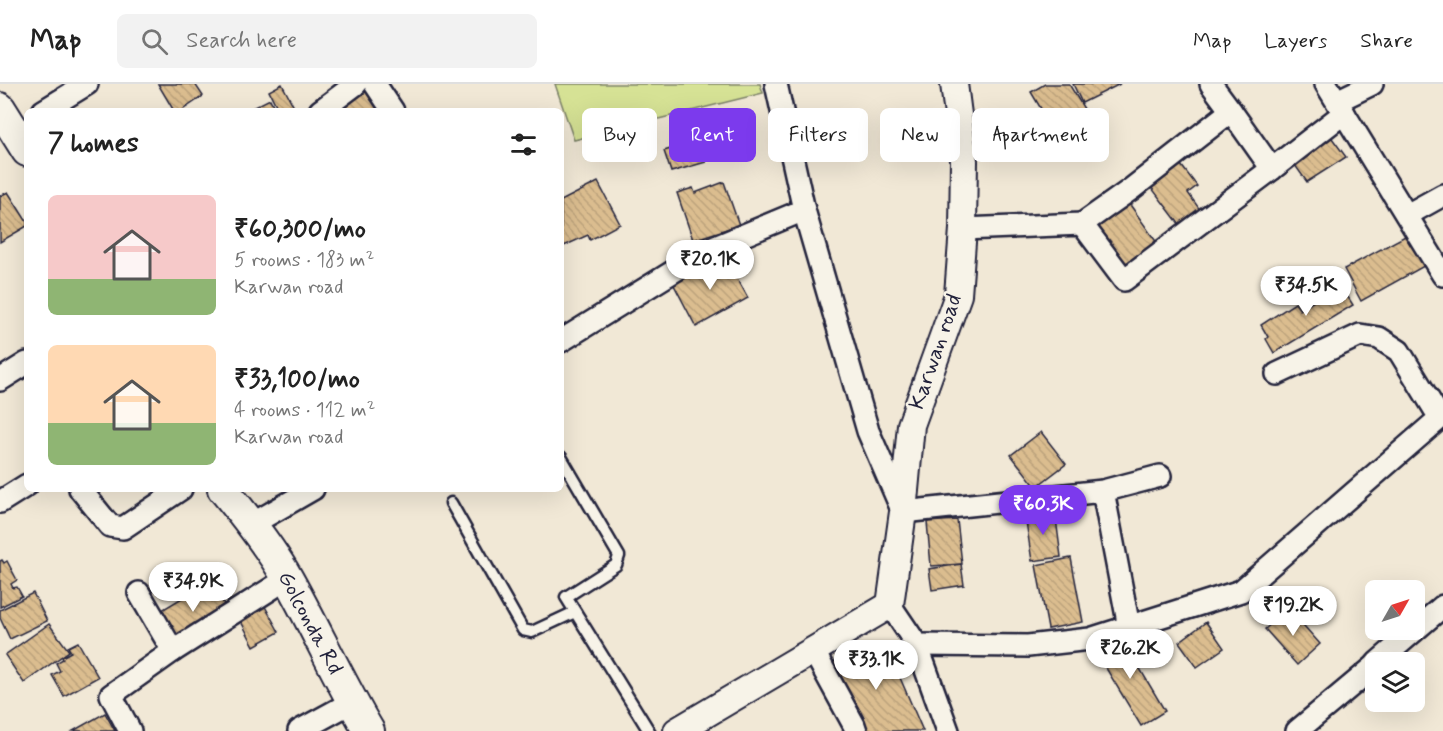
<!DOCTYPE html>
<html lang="en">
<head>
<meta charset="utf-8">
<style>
	:root { --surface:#fff; --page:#f2f2f2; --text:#222; --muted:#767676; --line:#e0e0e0; --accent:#7c3aed }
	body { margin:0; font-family:Mynerve,sans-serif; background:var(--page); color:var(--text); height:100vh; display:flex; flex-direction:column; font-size:22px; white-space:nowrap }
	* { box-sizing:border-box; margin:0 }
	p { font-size:20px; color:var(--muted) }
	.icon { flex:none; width:33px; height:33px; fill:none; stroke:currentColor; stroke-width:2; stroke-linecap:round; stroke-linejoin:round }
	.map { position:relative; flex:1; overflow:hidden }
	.side { position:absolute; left:24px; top:24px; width:540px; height:384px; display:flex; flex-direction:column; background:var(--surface); border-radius:9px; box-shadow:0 6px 24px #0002 }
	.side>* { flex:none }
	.hud { position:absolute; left:582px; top:24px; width:570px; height:54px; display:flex; gap:12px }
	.needle { width:39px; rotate:51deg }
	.fabs { position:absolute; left:1365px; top:496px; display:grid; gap:12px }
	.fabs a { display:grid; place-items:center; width:60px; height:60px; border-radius:9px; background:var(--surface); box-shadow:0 6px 24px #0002; font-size:30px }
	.price { position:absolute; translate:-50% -51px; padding:0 14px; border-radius:21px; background:#fff; color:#222; font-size:20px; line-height:39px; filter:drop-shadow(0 2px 3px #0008) }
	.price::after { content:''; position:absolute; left:50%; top:36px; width:18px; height:14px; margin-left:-9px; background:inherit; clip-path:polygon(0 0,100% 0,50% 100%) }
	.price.on { background:var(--accent); color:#fff }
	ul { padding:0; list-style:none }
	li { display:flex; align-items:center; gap:18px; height:150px; padding:0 24px }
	li span { display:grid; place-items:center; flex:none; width:168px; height:120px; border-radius:9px; color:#555 }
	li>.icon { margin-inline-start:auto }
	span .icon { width:72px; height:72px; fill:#fffc; stroke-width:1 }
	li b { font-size:26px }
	h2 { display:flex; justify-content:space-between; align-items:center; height:72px; padding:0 24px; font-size:26px }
	.tag { padding:0 21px; border-radius:9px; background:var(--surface); box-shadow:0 6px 24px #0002; font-size:21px; line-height:54px }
	.tag.on { background:var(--accent); color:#fff }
	header { display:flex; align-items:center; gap:36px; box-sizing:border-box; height:84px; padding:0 30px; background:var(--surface); border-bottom:2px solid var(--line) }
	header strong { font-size:28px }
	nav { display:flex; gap:33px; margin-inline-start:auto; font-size:21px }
	.search { width:420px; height:54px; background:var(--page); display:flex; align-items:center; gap:15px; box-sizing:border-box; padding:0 21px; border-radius:9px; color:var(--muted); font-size:22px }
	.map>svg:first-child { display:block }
</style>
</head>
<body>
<header>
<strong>Map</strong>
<div class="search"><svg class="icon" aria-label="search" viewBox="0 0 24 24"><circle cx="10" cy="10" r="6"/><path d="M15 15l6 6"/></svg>Search here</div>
<nav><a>Map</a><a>Layers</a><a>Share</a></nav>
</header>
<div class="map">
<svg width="1443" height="647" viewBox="0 0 1443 647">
	<defs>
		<pattern id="building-back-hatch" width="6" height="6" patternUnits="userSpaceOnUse" patternTransform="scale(1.5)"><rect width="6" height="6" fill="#dbbd8f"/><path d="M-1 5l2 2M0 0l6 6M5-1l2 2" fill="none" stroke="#bca27c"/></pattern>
	</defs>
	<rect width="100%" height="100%" fill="#f1e8d6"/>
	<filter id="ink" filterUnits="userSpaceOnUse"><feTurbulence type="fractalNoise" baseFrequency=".0167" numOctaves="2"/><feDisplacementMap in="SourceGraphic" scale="12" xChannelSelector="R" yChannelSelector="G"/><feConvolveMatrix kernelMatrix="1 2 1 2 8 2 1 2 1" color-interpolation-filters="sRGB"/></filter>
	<g filter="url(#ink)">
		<path fill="#d6e295" stroke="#7c8268" stroke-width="1.5" d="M 555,0 L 760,0 L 763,9 L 574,56 Z"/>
		<g fill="url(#building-back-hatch)" stroke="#22223b" stroke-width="1.5">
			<path d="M 158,0 L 195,0 L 203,12 L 181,27 L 174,27 Z"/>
			<path d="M 282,0 L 296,27 L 279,27 L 269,7 Z"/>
			<path d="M 1045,0 L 1069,0 L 1101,53 L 1069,72 L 1031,8 Z"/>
			<path d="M 1073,0 L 1120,0 L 1082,19 Z"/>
			<path d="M 368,5 L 383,27 L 329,27 L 343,21 Z"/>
			<path d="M 270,15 L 276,27 L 246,27 Z"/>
			<path d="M 1329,50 L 1346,73 L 1307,98 L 1292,77 Z"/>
			<path d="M 699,56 L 706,78 L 671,88 L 664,67 Z"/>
			<path d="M 1178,77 L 1197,102 L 1188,109 L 1203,130 L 1183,145 L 1148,99 Z"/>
			<path d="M 598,98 L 620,140 L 590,156 L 588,151 L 564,162 L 561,155 L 561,117 Z"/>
			<path d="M 724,98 L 739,141 L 693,156 L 677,109 L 693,104 L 695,109 Z"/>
			<path d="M 8,108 L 27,138 L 27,142 L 0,158 L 0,112 Z"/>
			<path d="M 1126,115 L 1160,163 L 1128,186 L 1094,139 Z"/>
			<path d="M 1407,151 L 1424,182 L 1361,217 L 1344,185 Z"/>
			<path d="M 725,172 L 748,214 L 696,243 L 673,199 Z"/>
			<path d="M 1336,194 L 1353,221 L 1274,269 L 1266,255 L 1268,253 L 1261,241 L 1295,219 L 1300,226 L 1325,210 L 1321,203 Z"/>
			<path d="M 1041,348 L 1066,380 L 1036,403 L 1011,371 Z"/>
			<path d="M 1055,427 L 1061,473 L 1032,477 L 1025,431 Z"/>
			<path d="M 957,436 L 962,480 L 931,482 L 927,438 Z"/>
			<path d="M 1071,474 L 1083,538 L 1048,545 L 1036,481 Z"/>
			<path d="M 2,476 L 4,479 L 7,477 L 17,496 L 11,500 L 13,504 L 17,503 L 22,512 L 0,523 L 0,477 Z"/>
			<path d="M 961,480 L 964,501 L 932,506 L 929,485 Z"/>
			<path d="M 210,497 L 229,528 L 176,561 L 157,529 Z"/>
			<path d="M 33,509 L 47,537 L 10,555 L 0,534 L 0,526 Z"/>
			<path d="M 262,517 L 279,548 L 254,562 L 237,530 Z"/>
			<path d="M 1289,525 L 1320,560 L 1297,581 L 1265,545 Z"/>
			<path d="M 1206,538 L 1224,564 L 1197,583 L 1179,558 Z"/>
			<path d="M 49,540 L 69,567 L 24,599 L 5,571 Z"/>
			<path d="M 1120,551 L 1165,627 L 1141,642 L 1095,566 Z"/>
			<path d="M 78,558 L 98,593 L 64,612 L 52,591 L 60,587 L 56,579 L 63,575 L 62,573 L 71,568 L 68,563 Z"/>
			<path d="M 885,559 L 923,647 L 862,647 L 828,580 Z"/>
			<path d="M 105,629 L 115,647 L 73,647 Z"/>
		</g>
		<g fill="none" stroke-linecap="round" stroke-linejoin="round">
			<defs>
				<g id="service">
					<path d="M 561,373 L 619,472 L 616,481 L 566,513 L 649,647"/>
					<path d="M 451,419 L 523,546 L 532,548 L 575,528"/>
				</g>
				<g id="minor">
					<path d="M 375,0 L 393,27"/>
					<path d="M 776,0 L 804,126 L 868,347 L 903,428 L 1103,407 L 1160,392"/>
					<path d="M 1211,0 L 1231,27 L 1272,85 L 1344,29"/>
					<path d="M 1326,0 L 1443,191"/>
					<path d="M 1337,17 L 1372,0"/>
					<path d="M 43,27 L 87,0"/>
					<path d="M 320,27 L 356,0"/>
					<path d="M 1407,131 L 1443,111"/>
					<path d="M 1082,140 L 1130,106 L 1231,27"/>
					<path d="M 963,145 L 1082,140 L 1124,196 L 1272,85"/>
					<path d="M 561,257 L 708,166 L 804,126"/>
					<path d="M 0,296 L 27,279"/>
					<path d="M 80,405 L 110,442 L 123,444 L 181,405"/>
					<path d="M 1103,407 L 1129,543"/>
					<path d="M 0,418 L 27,401"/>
					<path d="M 252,440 L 313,405"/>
					<path d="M 139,509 L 173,567"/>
					<path d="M 890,521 L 917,561 L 948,647"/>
					<path d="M 917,561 L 1028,562 L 1090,555 L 1241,507 L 1440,334 L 1399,267 L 1379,254 L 1360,251 L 1277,290"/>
					<path d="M 813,566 L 854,641 L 856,647"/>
					<path d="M 1377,579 L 1443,522"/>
					<path d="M 130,647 L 111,611 L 173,567 L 288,494"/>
					<path d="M 299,647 L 352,618"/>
					<path d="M 1297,647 L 1376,581"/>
				</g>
				<path id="tertiary" d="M 677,647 L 890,521 L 903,428 L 911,341 L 958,211 L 963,145 L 964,77 L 954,0"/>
				<g id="secondary">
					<path d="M 0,24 L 27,67"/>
					<path d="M 223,405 C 247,434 270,463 288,495 C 316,545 340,598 369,647"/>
				</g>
			</defs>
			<use href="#service" stroke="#22223b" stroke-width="15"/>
			<use href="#minor" stroke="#22223b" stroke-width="26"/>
			<use href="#tertiary" stroke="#22223b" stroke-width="30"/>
			<use href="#secondary" stroke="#22223b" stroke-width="34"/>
			<use href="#service" stroke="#f7f3e8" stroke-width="10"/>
			<use href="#minor" stroke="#f7f3e8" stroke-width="21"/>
			<use href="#tertiary" stroke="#f7f3e8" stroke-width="26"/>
			<use href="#secondary" stroke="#f7f3e8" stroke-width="30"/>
		</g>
	</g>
	<g text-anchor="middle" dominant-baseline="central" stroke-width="5" stroke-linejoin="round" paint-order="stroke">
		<g font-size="22" fill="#22223b" stroke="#f7f3e8">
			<text transform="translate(936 268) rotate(-71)">Karwan road</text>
			<text transform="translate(310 539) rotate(62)">Golconda Rd</text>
		</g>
	</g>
</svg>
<div class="fabs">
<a><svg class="needle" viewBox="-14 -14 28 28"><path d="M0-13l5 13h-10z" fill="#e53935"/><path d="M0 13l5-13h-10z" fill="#767676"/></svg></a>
<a><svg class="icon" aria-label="layers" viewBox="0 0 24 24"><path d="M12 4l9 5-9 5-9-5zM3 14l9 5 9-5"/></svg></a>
</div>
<b class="price" style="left:710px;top:207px">₹20.1K</b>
<b class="price" style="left:1306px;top:233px">₹34.5K</b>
<b class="price on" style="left:1043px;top:452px">₹60.3K</b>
<b class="price" style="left:193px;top:529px">₹34.9K</b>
<b class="price" style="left:1293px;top:553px">₹19.2K</b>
<b class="price" style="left:1130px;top:596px">₹26.2K</b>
<b class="price" style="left:876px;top:607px">₹33.1K</b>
<div class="hud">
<a class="tag">Buy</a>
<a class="tag on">Rent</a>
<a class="tag">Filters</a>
<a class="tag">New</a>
<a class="tag">Apartment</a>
</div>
<section class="side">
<h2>7 homes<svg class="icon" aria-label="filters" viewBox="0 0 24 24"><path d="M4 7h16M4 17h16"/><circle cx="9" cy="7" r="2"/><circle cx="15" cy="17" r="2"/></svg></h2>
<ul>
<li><span style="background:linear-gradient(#f6c9c9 70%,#8fb573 0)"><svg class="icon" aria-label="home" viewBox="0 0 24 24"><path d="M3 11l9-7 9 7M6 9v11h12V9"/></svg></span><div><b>₹60,300/mo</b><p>5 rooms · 183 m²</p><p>Karwan road</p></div></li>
<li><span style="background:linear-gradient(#ffd9b3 65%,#8fb573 0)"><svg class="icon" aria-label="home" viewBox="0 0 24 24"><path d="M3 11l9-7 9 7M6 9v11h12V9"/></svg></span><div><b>₹33,100/mo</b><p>4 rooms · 112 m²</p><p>Karwan road</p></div></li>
</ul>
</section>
</div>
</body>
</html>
